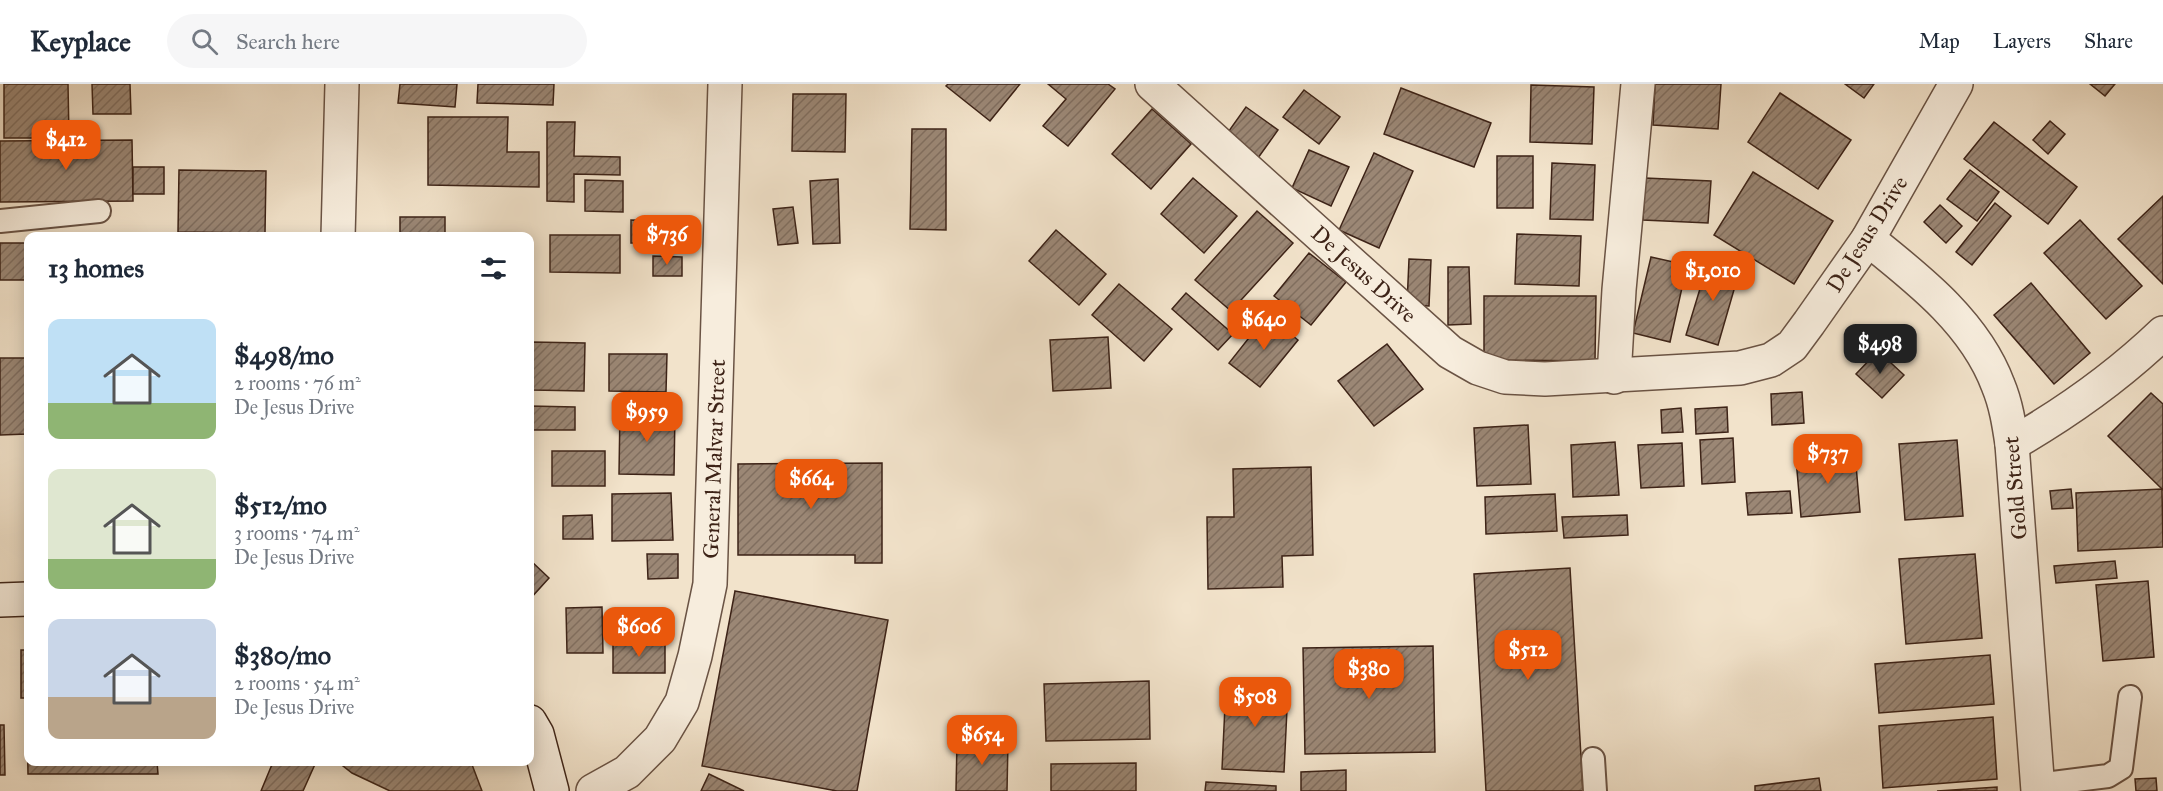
<!DOCTYPE html>
<html lang="en">
<head>
<meta charset="utf-8">
<style>
	:root { --surface:#fff; --page:#f6f6f7; --text:#1f2937; --muted:#747a83; --line:#e0e1e3; --accent:#ea580c }
	body { margin:0; font-family:"IM FELL Great Primer",serif; background:var(--page); color:var(--text); height:100vh; display:flex; flex-direction:column; font-size:22px; white-space:nowrap }
	* { box-sizing:border-box; margin:0 }
	p { font-size:20px; color:var(--muted) }
	.icon { flex:none; width:33px; height:33px; fill:none; stroke:currentColor; stroke-width:2; stroke-linecap:round; stroke-linejoin:round }
	.map { position:relative; flex:1; overflow:hidden }
	.details { position:absolute; left:24px; top:148px; width:510px; height:534px; display:flex; flex-direction:column; background:var(--surface); border-radius:12px; box-shadow:0 3px 15px #0003 }
	.details>* { flex:none }
	.price { position:absolute; translate:-50% -51px; padding:0 14px; border-radius:12px; background:var(--accent); color:#fff; font-size:20px; line-height:39px; filter:drop-shadow(0 2px 3px #0008) }
	.price::after { content:''; position:absolute; left:50%; top:36px; width:18px; height:14px; margin-left:-9px; background:inherit; clip-path:polygon(0 0,100% 0,50% 100%) }
	.price.selected { background:#222; color:#fff }
	ul { padding:0; list-style:none }
	li { display:flex; align-items:center; gap:18px; height:150px; padding:0 24px }
	li span { display:grid; place-items:center; flex:none; width:168px; height:120px; border-radius:12px; color:#555 }
	li>.icon { margin-inline-start:auto }
	span .icon { width:72px; height:72px; fill:#fffc; stroke-width:1 }
	li b { font-size:26px }
	h2 { display:flex; justify-content:space-between; align-items:center; height:72px; padding:0 24px; font-size:26px }
	header { display:flex; align-items:center; gap:36px; box-sizing:border-box; height:84px; padding:0 30px; background:var(--surface); border-bottom:2px solid var(--line) }
	header strong { font-size:28px }
	nav { display:flex; gap:33px; margin-inline-start:auto; font-size:21px }
	.search { width:420px; height:54px; background:var(--page); display:flex; align-items:center; gap:15px; box-sizing:border-box; padding:0 21px; border-radius:33px; color:var(--muted); font-size:22px }
	.map>svg:first-child { display:block }
</style>
</head>
<body>
<header>
<strong>Keyplace</strong>
<div class="search"><svg class="icon" aria-label="search" viewBox="0 0 24 24"><circle cx="10" cy="10" r="6"/><path d="M15 15l6 6"/></svg>Search here</div>
<nav><a>Map</a><a>Layers</a><a>Share</a></nav>
</header>
<div class="map">
<svg width="2163" height="707" viewBox="0 0 2163 707">
	<defs>
		<pattern id="building-hatch" width="6" height="6" patternUnits="userSpaceOnUse" patternTransform="scale(1.5)"><rect width="6" height="6" fill="#9b8775"/><path d="M-1 1l2-2M0 6l6-6M5 7l2-2" fill="none" stroke="#806e5f"/></pattern>
	</defs>
	<rect width="100%" height="100%" fill="#f2e3cb"/>
	<filter id="stains"><feTurbulence type="fractalNoise" baseFrequency=".00333" numOctaves="4"/><feColorMatrix values="0 0 0 0 .2 0 0 0 0 .09 0 0 0 0 .02 0 0 0 .5 -.17"/></filter>
	<radialGradient id="worn" r=".72"><stop offset=".6" stop-color="#630" stop-opacity="0"/><stop offset="1" stop-color="#630" stop-opacity=".3"/></radialGradient>
	<g fill="url(#building-hatch)" stroke="#3d2317" stroke-width="1.5">
		<path d="M 4,0 L 68,0 L 69,54 L 4,54 Z"/>
		<path d="M 92,0 L 130,0 L 131,30 L 93,30 Z"/>
		<path d="M 400,0 L 457,0 L 455,23 L 398,19 Z"/>
		<path d="M 478,0 L 554,0 L 553,21 L 477,19 Z"/>
		<path d="M 948,0 L 1020,0 L 990,37 L 946,2 Z"/>
		<path d="M 1048,0 L 1108,0 L 1115,5 L 1068,62 L 1043,42 L 1066,15 Z"/>
		<path d="M 1655,0 L 1721,0 L 1718,45 L 1653,41 Z"/>
		<path d="M 1845,0 L 1874,0 L 1864,14 Z"/>
		<path d="M 2090,0 L 2115,0 L 2105,12 Z"/>
		<path d="M 1531,1 L 1594,3 L 1592,60 L 1530,58 Z"/>
		<path d="M 1401,4 L 1491,39 L 1474,83 L 1384,50 Z"/>
		<path d="M 1304,6 L 1340,33 L 1319,60 L 1283,33 Z"/>
		<path d="M 1780,9 L 1851,56 L 1818,105 L 1748,58 Z"/>
		<path d="M 793,10 L 846,10 L 845,68 L 792,67 Z"/>
		<path d="M 1246,23 L 1278,46 L 1258,74 L 1226,51 Z"/>
		<path d="M 1152,25 L 1191,60 L 1151,105 L 1112,70 Z"/>
		<path d="M 428,33 L 508,33 L 507,68 L 539,68 L 539,103 L 428,101 Z"/>
		<path d="M 2050,37 L 2065,50 L 2048,70 L 2033,56 Z"/>
		<path d="M 547,38 L 575,38 L 574,72 L 620,73 L 620,91 L 574,90 L 574,118 L 547,117 Z"/>
		<path d="M 1994,38 L 2077,103 L 2048,140 L 1964,75 Z"/>
		<path d="M 912,45 L 946,45 L 946,146 L 910,145 Z"/>
		<path d="M 132,56 L 133,117 L 0,118 L 0,57 Z"/>
		<path d="M 1309,66 L 1349,83 L 1331,122 L 1292,104 Z"/>
		<path d="M 1374,69 L 1413,87 L 1379,164 L 1339,146 Z"/>
		<rect x="1497" y="72" width="36" height="52"/>
		<path d="M 1552,79 L 1595,81 L 1593,136 L 1550,135 Z"/>
		<rect x="133" y="83" width="31" height="27"/>
		<path d="M 179,86 L 266,87 L 265,149 L 178,148 Z"/>
		<path d="M 1970,86 L 1999,108 L 1977,137 L 1947,115 Z"/>
		<path d="M 1753,88 L 1833,137 L 1794,200 L 1714,151 Z"/>
		<path d="M 1193,94 L 1237,132 L 1204,169 L 1161,130 Z"/>
		<path d="M 1645,94 L 1711,97 L 1708,139 L 1643,136 Z"/>
		<path d="M 838,95 L 840,159 L 813,160 L 810,97 Z"/>
		<path d="M 585,96 L 623,97 L 623,128 L 585,127 Z"/>
		<path d="M 2163,112 L 2163,200 L 2118,155 Z"/>
		<path d="M 1995,119 L 2011,132 L 1972,181 L 1956,168 Z"/>
		<path d="M 1940,121 L 1962,142 L 1946,159 L 1924,138 Z"/>
		<path d="M 793,123 L 798,159 L 778,161 L 773,125 Z"/>
		<path d="M 1257,127 L 1293,159 L 1231,227 L 1195,196 Z"/>
		<rect x="400" y="133" width="45" height="20"/>
		<path d="M 631,136 L 677,137 L 676,159 L 631,159 Z"/>
		<path d="M 2080,136 L 2142,202 L 2106,235 L 2044,169 Z"/>
		<path d="M 1056,146 L 1106,190 L 1079,221 L 1029,177 Z"/>
		<path d="M 1517,150 L 1581,152 L 1579,202 L 1515,200 Z"/>
		<path d="M 550,151 L 620,151 L 620,189 L 550,188 Z"/>
		<rect x="0" y="159" width="28" height="37"/>
		<path d="M 1309,169 L 1346,198 L 1311,241 L 1274,212 Z"/>
		<path d="M 653,172 L 682,173 L 682,192 L 653,192 Z"/>
		<path d="M 1651,173 L 1687,181 L 1670,258 L 1633,249 Z"/>
		<path d="M 1409,175 L 1431,176 L 1429,222 L 1407,221 Z"/>
		<path d="M 1709,175 L 1740,185 L 1718,261 L 1686,251 Z"/>
		<path d="M 1448,183 L 1469,183 L 1471,240 L 1448,241 Z"/>
		<path d="M 2031,199 L 2090,269 L 2054,300 L 1994,231 Z"/>
		<path d="M 1119,200 L 1172,245 L 1144,277 L 1092,231 Z"/>
		<path d="M 1186,209 L 1233,250 L 1218,266 L 1172,225 Z"/>
		<path d="M 1484,212 L 1596,212 L 1595,277 L 1484,276 Z"/>
		<path d="M 1267,231 L 1298,256 L 1260,303 L 1229,279 Z"/>
		<path d="M 1108,253 L 1111,304 L 1053,307 L 1050,256 Z"/>
		<path d="M 532,258 L 585,259 L 584,307 L 532,306 Z"/>
		<path d="M 1387,260 L 1423,305 L 1374,342 L 1338,297 Z"/>
		<path d="M 1878,267 L 1904,291 L 1882,314 L 1856,290 Z"/>
		<path d="M 609,270 L 667,270 L 666,308 L 609,307 Z"/>
		<path d="M 0,274 L 26,274 L 27,350 L 0,351 Z"/>
		<path d="M 1802,308 L 1804,339 L 1772,341 L 1771,310 Z"/>
		<path d="M 2151,309 L 2163,320 L 2163,406 L 2108,352 Z"/>
		<path d="M 530,322 L 575,323 L 575,346 L 530,346 Z"/>
		<path d="M 1727,323 L 1728,348 L 1696,350 L 1695,325 Z"/>
		<path d="M 1681,324 L 1683,348 L 1662,349 L 1661,326 Z"/>
		<path d="M 620,326 L 675,327 L 674,391 L 619,390 Z"/>
		<path d="M 1528,341 L 1531,400 L 1477,402 L 1474,344 Z"/>
		<path d="M 1733,354 L 1735,398 L 1702,400 L 1700,356 Z"/>
		<path d="M 1957,356 L 1963,432 L 1905,436 L 1899,360 Z"/>
		<path d="M 1615,358 L 1619,411 L 1573,413 L 1571,361 Z"/>
		<path d="M 1682,359 L 1684,402 L 1641,404 L 1638,361 Z"/>
		<rect x="552" y="367" width="53" height="35"/>
		<path d="M 1855,369 L 1860,428 L 1801,433 L 1796,375 Z"/>
		<path d="M 882,379 L 882,479 L 855,479 L 855,471 L 738,471 L 738,380 Z"/>
		<path d="M 1311,383 L 1313,471 L 1282,472 L 1283,503 L 1208,505 L 1207,433 L 1234,433 L 1233,385 Z"/>
		<path d="M 2071,405 L 2073,424 L 2052,425 L 2050,407 Z"/>
		<path d="M 2162,405 L 2163,463 L 2078,467 L 2076,409 Z"/>
		<path d="M 1790,407 L 1792,429 L 1748,431 L 1746,409 Z"/>
		<path d="M 671,409 L 673,456 L 612,457 L 612,410 Z"/>
		<path d="M 1555,410 L 1557,447 L 1486,450 L 1485,413 Z"/>
		<path d="M 592,431 L 593,455 L 563,455 L 563,432 Z"/>
		<path d="M 1627,431 L 1628,451 L 1564,454 L 1562,433 Z"/>
		<path d="M 647,470 L 678,470 L 678,494 L 648,495 Z"/>
		<path d="M 1975,470 L 1982,554 L 1906,560 L 1899,475 Z"/>
		<path d="M 530,476 L 549,494 L 530,515 Z"/>
		<path d="M 2115,477 L 2117,494 L 2056,499 L 2054,482 Z"/>
		<path d="M 1570,484 L 1583,707 L 1486,707 L 1474,490 Z"/>
		<path d="M 2148,497 L 2154,573 L 2103,577 L 2096,501 Z"/>
		<path d="M 735,507 L 888,536 L 857,707 L 837,707 L 702,682 Z"/>
		<path d="M 602,523 L 603,569 L 567,569 L 566,524 Z"/>
		<path d="M 621,527 L 651,527 L 652,550 L 621,550 Z"/>
		<path d="M 665,558 L 665,589 L 613,589 L 613,559 Z"/>
		<path d="M 1433,562 L 1435,668 L 1305,670 L 1303,564 Z"/>
		<rect x="21" y="566" width="7" height="48"/>
		<path d="M 1990,571 L 1994,620 L 1879,629 L 1875,580 Z"/>
		<path d="M 1149,597 L 1150,655 L 1046,657 L 1044,600 Z"/>
		<path d="M 1226,601 L 1288,604 L 1284,688 L 1222,685 Z"/>
		<path d="M 1993,633 L 1997,695 L 1883,704 L 1879,642 Z"/>
		<path d="M 27,634 L 28,678 L 157,678 L 158,690 L 28,690 Z"/>
		<path d="M 0,641 L 4,641 L 5,691 L 0,691 Z"/>
		<path d="M 957,657 L 1008,657 L 1007,707 L 956,707 Z"/>
		<path d="M 273,678 L 316,678 L 303,707 L 261,707 Z"/>
		<path d="M 338,678 L 471,678 L 482,707 L 390,707 L 352,689 Z"/>
		<path d="M 1136,679 L 1136,707 L 1051,707 L 1051,680 Z"/>
		<path d="M 1346,686 L 1346,707 L 1301,707 L 1301,688 Z"/>
		<path d="M 709,690 L 744,707 L 701,707 Z"/>
		<path d="M 1819,694 L 1821,707 L 1755,707 L 1755,702 Z"/>
		<path d="M 2156,694 L 2157,707 L 2136,707 L 2135,695 Z"/>
		<path d="M 1206,698 L 1276,702 L 1276,707 L 1205,707 Z"/>
		<path d="M 1997,703 L 1997,707 L 1937,707 Z"/>
	</g>
	<g fill="none" stroke-linecap="round" stroke-linejoin="round">
		<defs>
			<g id="lane">
				<path d="M 0,137 L 99,127"/>
				<path d="M 1593,675 L 1595,707"/>
				<path d="M 2037,701 L 2108,692 L 2121,684 L 2130,613"/>
			</g>
			<g id="street">
				<path d="M 1152,0 L 1450,268 L 1478,284 L 1505,293 L 1545,295 L 1740,284 L 1771,276 L 1792,262 L 1809,239 L 1868,155 L 1956,0"/>
				<path d="M 338,153 L 342,0"/>
				<path d="M 1868,155 C 1918,195 1975,239 1998,301 C 2006,320 2009,340 2012,360 L 2038,707"/>
				<path d="M 1614,293 L 1619,206 L 1638,0"/>
				<path d="M 2012,360 C 2068,328 2117,293 2163,249"/>
				<path d="M 593,707 L 627,688 L 660,655 L 682,618 L 695,572 L 710,500 L 725,0"/>
			</g>
			<g id="secondary">
				<path d="M 0,516 L 28,515"/>
				<path d="M 530,638 L 537,650 L 552,707"/>
			</g>
		</defs>
		<use href="#lane" stroke="#6a5344" stroke-width="26"/>
		<use href="#street" stroke="#6a5344" stroke-width="36"/>
		<use href="#secondary" stroke="#3d2317" stroke-width="36"/>
		<use href="#lane" stroke="#f7eddd" stroke-width="22"/>
		<use href="#street" stroke="#f7eddd" stroke-width="33"/>
		<use href="#secondary" stroke="#f7eddd" stroke-width="33"/>
	</g>
	<g text-anchor="middle" dominant-baseline="central" stroke-width="5" stroke-linejoin="round" paint-order="stroke">
		<g font-size="22" fill="#3d2317" stroke="#f7eddd">
			<text transform="translate(1867 150) rotate(-58)">De Jesus Drive</text>
			<text transform="translate(1364 190) rotate(42)">De Jesus Drive</text>
			<text transform="translate(714 375) rotate(-88)">General Malvar Street</text>
			<text transform="translate(2015 404) rotate(-95)">Gold Street</text>
		</g>
	</g>
	<rect width="100%" height="100%" filter="url(#stains)"/>
	<rect width="100%" height="100%" fill="url(#worn)"/>
</svg>
<b class="price" style="left:66px;top:87px">$412</b>
<b class="price" style="left:667px;top:182px">$736</b>
<b class="price" style="left:1713px;top:218px">$1,010</b>
<b class="price" style="left:1264px;top:267px">$640</b>
<b class="price selected" style="left:1880px;top:291px">$498</b>
<b class="price" style="left:647px;top:359px">$959</b>
<b class="price" style="left:1828px;top:401px">$737</b>
<b class="price" style="left:811px;top:426px">$664</b>
<b class="price" style="left:639px;top:574px">$606</b>
<b class="price" style="left:1528px;top:597px">$512</b>
<b class="price" style="left:1369px;top:616px">$380</b>
<b class="price" style="left:1255px;top:644px">$508</b>
<b class="price" style="left:982px;top:682px">$654</b>
<section class="details">
<h2>13 homes<svg class="icon" aria-label="filters" viewBox="0 0 24 24"><path d="M4 7h16M4 17h16"/><circle cx="9" cy="7" r="2"/><circle cx="15" cy="17" r="2"/></svg></h2>
<ul>
<li><span style="background:linear-gradient(#bfe0f5 70%,#8fb573 0)"><svg class="icon" aria-label="home" viewBox="0 0 24 24"><path d="M3 11l9-7 9 7M6 9v11h12V9"/></svg></span><div><b>$498/mo</b><p>2 rooms · 76 m²</p><p>De Jesus Drive</p></div></li>
<li><span style="background:linear-gradient(#dfe7d0 75%,#8fb573 0)"><svg class="icon" aria-label="home" viewBox="0 0 24 24"><path d="M3 11l9-7 9 7M6 9v11h12V9"/></svg></span><div><b>$512/mo</b><p>3 rooms · 74 m²</p><p>De Jesus Drive</p></div></li>
<li><span style="background:linear-gradient(#c9d6e8 65%,#b9a48a 0)"><svg class="icon" aria-label="home" viewBox="0 0 24 24"><path d="M3 11l9-7 9 7M6 9v11h12V9"/></svg></span><div><b>$380/mo</b><p>2 rooms · 54 m²</p><p>De Jesus Drive</p></div></li>
</ul>
</section>
</div>
</body>
</html>
